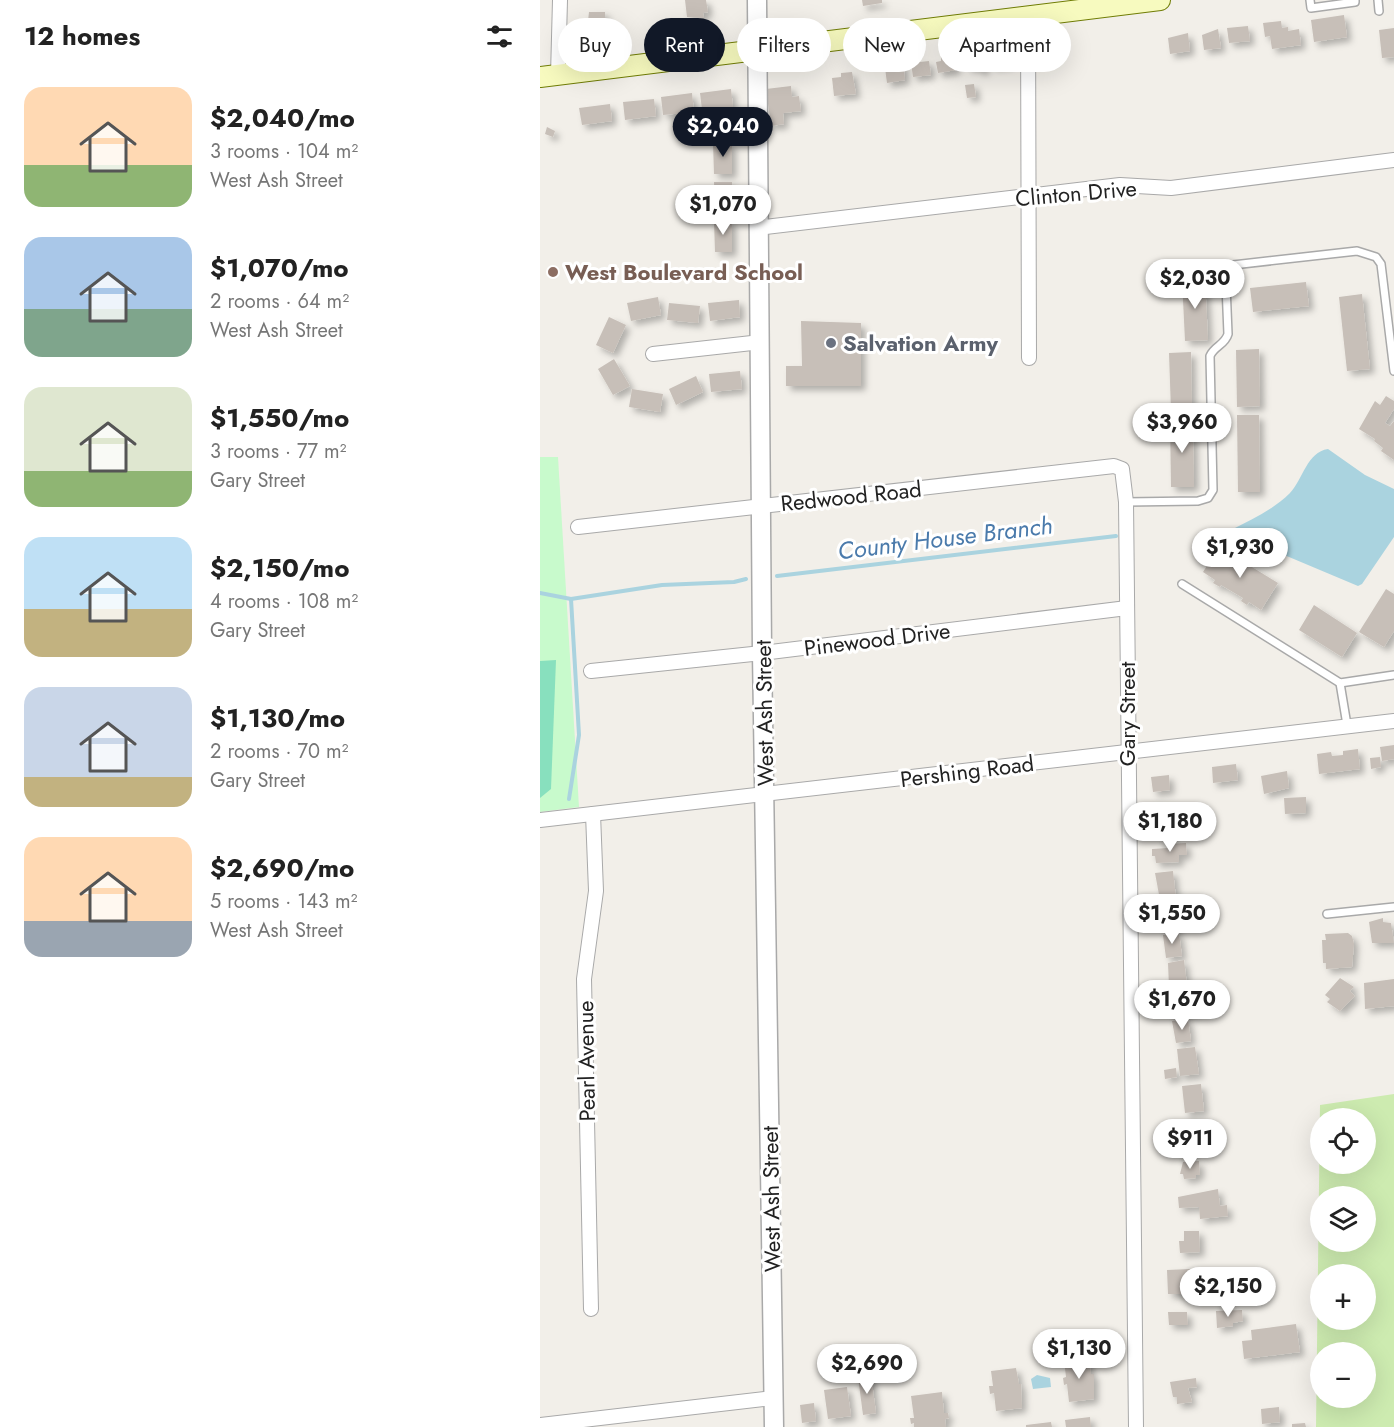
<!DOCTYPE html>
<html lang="en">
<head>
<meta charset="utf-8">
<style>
	:root { --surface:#fff; --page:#f2f2f2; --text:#222; --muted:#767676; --accent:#111827 }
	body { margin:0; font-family:Jost,sans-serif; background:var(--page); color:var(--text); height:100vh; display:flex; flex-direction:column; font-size:22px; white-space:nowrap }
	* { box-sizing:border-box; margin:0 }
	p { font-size:20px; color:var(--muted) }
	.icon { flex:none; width:33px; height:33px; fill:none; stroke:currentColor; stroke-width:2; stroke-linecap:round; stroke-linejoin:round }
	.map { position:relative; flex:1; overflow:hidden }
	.details { display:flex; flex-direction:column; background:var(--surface); width:540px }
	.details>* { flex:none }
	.top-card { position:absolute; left:18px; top:18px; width:570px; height:54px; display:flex; gap:12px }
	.tools { position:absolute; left:770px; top:1108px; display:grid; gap:12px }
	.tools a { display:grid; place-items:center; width:66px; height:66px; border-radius:50%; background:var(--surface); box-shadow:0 6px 24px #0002; font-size:30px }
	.price { position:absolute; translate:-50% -51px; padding:0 14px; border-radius:21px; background:#fff; color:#222; font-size:20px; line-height:39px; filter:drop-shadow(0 2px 3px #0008) }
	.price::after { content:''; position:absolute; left:50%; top:36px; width:18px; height:14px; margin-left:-9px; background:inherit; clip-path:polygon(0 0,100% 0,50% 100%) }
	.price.on { background:var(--accent); color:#fff }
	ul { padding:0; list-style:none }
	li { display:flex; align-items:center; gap:18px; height:150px; padding:0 24px }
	li span { display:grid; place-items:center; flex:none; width:168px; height:120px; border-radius:18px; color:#555 }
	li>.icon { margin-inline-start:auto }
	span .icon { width:72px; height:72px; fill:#fffc; stroke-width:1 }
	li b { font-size:26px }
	h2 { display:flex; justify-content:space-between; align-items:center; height:72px; padding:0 24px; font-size:26px }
	.tag { padding:0 21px; border-radius:27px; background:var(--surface); box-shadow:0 6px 24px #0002; font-size:21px; line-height:54px }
	.tag.on { background:var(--accent); color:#fff }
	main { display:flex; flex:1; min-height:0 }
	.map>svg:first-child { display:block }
</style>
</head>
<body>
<main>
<section class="details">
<h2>12 homes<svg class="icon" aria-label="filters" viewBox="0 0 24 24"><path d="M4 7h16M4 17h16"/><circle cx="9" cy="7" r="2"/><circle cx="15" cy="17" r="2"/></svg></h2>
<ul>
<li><span style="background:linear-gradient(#ffd9b3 65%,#8fb573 0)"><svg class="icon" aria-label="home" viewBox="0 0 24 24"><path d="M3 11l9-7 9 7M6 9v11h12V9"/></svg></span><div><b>$2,040/mo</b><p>3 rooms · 104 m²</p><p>West Ash Street</p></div></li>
<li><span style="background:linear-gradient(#a9c7e8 60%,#7fa58c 0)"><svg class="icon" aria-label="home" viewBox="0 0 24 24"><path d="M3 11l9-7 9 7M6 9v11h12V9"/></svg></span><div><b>$1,070/mo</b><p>2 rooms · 64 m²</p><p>West Ash Street</p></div></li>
<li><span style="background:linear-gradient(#dfe7d0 70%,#8fb573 0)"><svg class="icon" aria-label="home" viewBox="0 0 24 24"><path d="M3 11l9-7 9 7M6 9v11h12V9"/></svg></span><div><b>$1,550/mo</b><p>3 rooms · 77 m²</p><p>Gary Street</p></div></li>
<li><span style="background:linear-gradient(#bfe0f5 60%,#c2b280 0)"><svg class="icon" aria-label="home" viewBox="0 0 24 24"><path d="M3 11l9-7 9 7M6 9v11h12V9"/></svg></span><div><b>$2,150/mo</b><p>4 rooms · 108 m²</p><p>Gary Street</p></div></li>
<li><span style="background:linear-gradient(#c9d6e8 75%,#c2b280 0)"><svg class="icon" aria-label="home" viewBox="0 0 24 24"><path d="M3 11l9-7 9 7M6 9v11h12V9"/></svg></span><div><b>$1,130/mo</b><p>2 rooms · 70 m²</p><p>Gary Street</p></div></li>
<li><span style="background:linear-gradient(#ffd9b3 70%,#9aa5b1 0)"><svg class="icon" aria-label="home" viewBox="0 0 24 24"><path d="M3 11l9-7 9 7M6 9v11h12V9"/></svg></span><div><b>$2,690/mo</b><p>5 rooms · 143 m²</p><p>West Ash Street</p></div></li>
</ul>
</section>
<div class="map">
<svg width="854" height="1427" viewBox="0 0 854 1427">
	<defs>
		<filter id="shadow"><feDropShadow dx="4.5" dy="4.5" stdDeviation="3" flood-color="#0004"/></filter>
	</defs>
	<rect width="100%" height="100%" fill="#f2efe9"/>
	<path fill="#cdebb0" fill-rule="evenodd" d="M 854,1094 L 854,1427 L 776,1427 L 780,1105 ZM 780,1119 L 825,1119 L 825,1164 L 780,1164 ZM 780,1197 L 825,1197 L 825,1242 L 780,1242 ZM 780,1275 L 825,1275 L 825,1320 L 780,1320 ZM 780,1353 L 825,1353 L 825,1398 L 780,1398 Z"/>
	<path fill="#c8facc" d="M 0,457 L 18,457 L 39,807 L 0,812 Z"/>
	<path fill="#88e0be" d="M 16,660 L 11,789 L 0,798 L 0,661 Z"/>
	<g fill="#aad3df">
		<path d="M 788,449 L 825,475 L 854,489 L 854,537 L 822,584 L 818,586 L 723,546 L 689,538 L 691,530 C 712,519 733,510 750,493 C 763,479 767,452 788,449 Z"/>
		<path d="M 497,1375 L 510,1378 L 511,1387 L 493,1389 L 491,1379 Z"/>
	</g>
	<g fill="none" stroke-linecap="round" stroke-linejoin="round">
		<g stroke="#aad3df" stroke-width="4">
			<path d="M 237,576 L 576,536"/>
			<path d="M 0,593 L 31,599"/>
			<path d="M 29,799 L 39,735 L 31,599 L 122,585 L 194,582 L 206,579"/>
		</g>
	</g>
	<g fill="#c7bfb8" filter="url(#shadow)">
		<path d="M 145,0 L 166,0 L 168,12 L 163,13 L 164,18 L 147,17 Z"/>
		<path d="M 322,0 L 342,0 L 342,3 L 323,6 Z"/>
		<path d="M 49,12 L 65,12 L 65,21 L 72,21 L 72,39 L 46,39 Z"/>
		<path d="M 804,15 L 807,37 L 774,42 L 771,20 Z"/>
		<path d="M 741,21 L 742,28 L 748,27 L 748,31 L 759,29 L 761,45 L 732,49 L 730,36 L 725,37 L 723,23 Z"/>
		<path d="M 708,26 L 710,41 L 689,43 L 687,28 Z"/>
		<path d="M 854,28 L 854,57 L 842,58 L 839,30 Z"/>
		<path d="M 678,29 L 681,48 L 664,50 L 662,35 Z"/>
		<path d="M 648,33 L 650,51 L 630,54 L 628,38 Z"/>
		<path d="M 467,49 L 469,64 L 452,66 L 451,51 Z"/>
		<path d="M 443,53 L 445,70 L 438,71 L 438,67 L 428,68 L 426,55 Z"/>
		<path d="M 414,55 L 416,70 L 398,73 L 396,62 L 401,61 L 401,56 Z"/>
		<path d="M 389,61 L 391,75 L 373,77 L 371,63 Z"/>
		<path d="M 363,62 L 365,80 L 347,83 L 345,68 Z"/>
		<path d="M 312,72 L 316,94 L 294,96 L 292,78 L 301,77 L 301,73 Z"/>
		<path d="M 434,84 L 436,97 L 427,98 L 425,85 Z"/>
		<path d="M 251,86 L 252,97 L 259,96 L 261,111 L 243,113 L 244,124 L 231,126 L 226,89 Z"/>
		<path d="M 191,89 L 193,107 L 162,110 L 160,93 Z"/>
		<path d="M 152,93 L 154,112 L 123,115 L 121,97 Z"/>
		<path d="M 114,99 L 116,116 L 85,120 L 83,102 Z"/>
		<path d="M 70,104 L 72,121 L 42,125 L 39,108 Z"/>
		<path d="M 7,127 L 15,131 L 13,137 L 5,134 Z"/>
		<path d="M 173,143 L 192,143 L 192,174 L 174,174 Z"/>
		<path d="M 174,182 L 192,182 L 192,212 L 175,213 Z"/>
		<path d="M 192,220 L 192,252 L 175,252 L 174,221 Z"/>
		<path d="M 665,278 L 668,340 L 645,341 L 642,279 Z"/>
		<path d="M 766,282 L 769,306 L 713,312 L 710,288 Z"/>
		<path d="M 822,294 L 830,369 L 807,371 L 799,297 Z"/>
		<path d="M 118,297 L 121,315 L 91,321 L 87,303 Z"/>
		<path d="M 199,300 L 200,317 L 170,321 L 168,303 Z"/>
		<path d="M 129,303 L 160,306 L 158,323 L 127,320 Z"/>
		<path d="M 69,317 L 86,325 L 73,353 L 56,345 Z"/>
		<path d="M 261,321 L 321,323 L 321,386 L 246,386 L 246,366 L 262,366 Z"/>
		<path d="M 719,349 L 720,406 L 697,407 L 696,350 Z"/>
		<path d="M 651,352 L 652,411 L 631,411 L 629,353 Z"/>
		<path d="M 74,359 L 90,386 L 73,395 L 58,369 Z"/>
		<path d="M 200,371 L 202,389 L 171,392 L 169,374 Z"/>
		<path d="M 156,376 L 163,392 L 136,405 L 129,389 Z"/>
		<path d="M 92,389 L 123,394 L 120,412 L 89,407 Z"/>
		<path d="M 846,396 L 854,401 L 854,409 L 845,423 L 850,426 L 854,421 L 854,460 L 841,451 L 843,448 L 834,441 L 835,439 L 819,429 L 835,401 L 840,405 Z"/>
		<path d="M 697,415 L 719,415 L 720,492 L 698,492 Z"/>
		<path d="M 630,421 L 653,421 L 654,487 L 631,487 Z"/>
		<path d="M 679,547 L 738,583 L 721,610 L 709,602 L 707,605 L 701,601 L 703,598 L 681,585 L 680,587 L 673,583 L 675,580 L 663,572 Z"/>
		<path d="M 846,589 L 854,594 L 854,631 L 844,647 L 819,632 Z"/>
		<path d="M 774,605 L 817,633 L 802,657 L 759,630 Z"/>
		<path d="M 854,745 L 854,759 L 842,761 L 840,747 Z"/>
		<path d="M 818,749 L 820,769 L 779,774 L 777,754 L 791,752 L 792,756 L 803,755 L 803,751 Z"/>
		<path d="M 840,757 L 841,767 L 831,769 L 830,758 Z"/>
		<path d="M 696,764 L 698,780 L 673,783 L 672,767 Z"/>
		<path d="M 747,771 L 749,788 L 724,794 L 721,776 Z"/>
		<path d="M 629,775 L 630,790 L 613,792 L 611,777 Z"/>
		<path d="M 766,797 L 766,813 L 745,814 L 744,798 Z"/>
		<path d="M 646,843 L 647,855 L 639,855 L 639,862 L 616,863 L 615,856 L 612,856 L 612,849 L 628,848 L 627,844 Z"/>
		<path d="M 633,871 L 636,898 L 620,900 L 615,873 Z"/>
		<path d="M 636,904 L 639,928 L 624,930 L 619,906 Z"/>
		<path d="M 843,918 L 843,922 L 851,923 L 854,943 L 832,943 L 829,922 Z"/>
		<path d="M 639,933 L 642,956 L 626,958 L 623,935 Z"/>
		<path d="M 808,933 L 812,936 L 814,944 L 812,967 L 786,969 L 786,963 L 783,963 L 782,940 L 786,940 L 785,934 Z"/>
		<path d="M 644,960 L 647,985 L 629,987 L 628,963 Z"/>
		<path d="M 800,978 L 814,987 L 810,991 L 815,996 L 800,1011 L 787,1002 L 790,999 L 785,995 Z"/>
		<path d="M 854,979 L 854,1006 L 825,1009 L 824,983 Z"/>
		<path d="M 656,988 L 657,999 L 645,1000 L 645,1005 L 654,1003 L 656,1012 L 630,1015 L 629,1004 L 626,1005 L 627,992 Z"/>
		<path d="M 648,1019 L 651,1041 L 636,1043 L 632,1021 Z"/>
		<path d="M 655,1047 L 659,1074 L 640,1076 L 637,1049 Z"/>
		<path d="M 636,1068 L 637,1077 L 625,1079 L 624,1070 Z"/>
		<path d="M 661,1084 L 664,1111 L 645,1113 L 642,1086 Z"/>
		<path d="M 659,1161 L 660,1175 L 656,1175 L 656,1178 L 644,1179 L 643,1174 L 640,1174 L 643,1162 Z"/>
		<path d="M 678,1189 L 680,1206 L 687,1205 L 688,1216 L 660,1219 L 659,1207 L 639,1208 L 638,1197 Z"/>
		<path d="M 644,1231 L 659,1231 L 660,1252 L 640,1253 L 639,1241 L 644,1241 Z"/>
		<path d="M 650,1269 L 651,1288 L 641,1288 L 642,1294 L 628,1294 L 627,1270 Z"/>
		<path d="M 702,1310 L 703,1321 L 693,1323 L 693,1326 L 677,1328 L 676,1311 Z"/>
		<path d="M 628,1312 L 647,1312 L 648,1325 L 629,1325 Z"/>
		<path d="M 756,1324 L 760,1352 L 704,1359 L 702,1341 L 712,1340 L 711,1330 Z"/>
		<path d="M 549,1357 L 551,1374 L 554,1374 L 554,1399 L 529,1402 L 527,1384 L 524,1385 L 523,1378 L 526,1377 L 524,1360 Z"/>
		<path d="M 476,1368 L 479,1384 L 481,1384 L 482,1408 L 456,1411 L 454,1393 L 450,1394 L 449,1386 L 453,1386 L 451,1371 Z"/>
		<path d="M 331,1375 L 336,1413 L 323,1415 L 318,1377 Z"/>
		<path d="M 656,1378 L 657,1387 L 648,1388 L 652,1402 L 637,1404 L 637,1397 L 633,1397 L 630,1382 Z"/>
		<path d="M 307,1387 L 311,1416 L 288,1419 L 284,1390 Z"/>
		<path d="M 402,1392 L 404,1413 L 408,1413 L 409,1418 L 405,1419 L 406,1427 L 374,1427 L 374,1423 L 371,1424 L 370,1418 L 374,1418 L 371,1396 Z"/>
		<path d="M 274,1403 L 276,1421 L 262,1423 L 260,1405 Z"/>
		<path d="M 739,1407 L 740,1422 L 722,1424 L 721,1409 Z"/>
		<path d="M 550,1417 L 551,1427 L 526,1427 L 525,1420 Z"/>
		<path d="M 511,1422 L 512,1427 L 486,1427 L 486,1425 Z"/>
		<path d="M 765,1423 L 766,1427 L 752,1427 L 752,1424 Z"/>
	</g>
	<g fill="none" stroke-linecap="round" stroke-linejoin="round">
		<defs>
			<g id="service">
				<path d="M 770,0 L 771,8 L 815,2 L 815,0"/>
				<path d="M 838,0 L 839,11"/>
				<path d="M 586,502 L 658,501 L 668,498 L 673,490 L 670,356 C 674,346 685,345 688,334 L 686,285 L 693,265 L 817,251 L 836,257 L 841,264 L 854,371"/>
				<path d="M 642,584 L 800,683 L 854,675"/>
				<path d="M 800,683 L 807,725"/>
				<path d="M 787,914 L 854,907"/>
			</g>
			<g id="minor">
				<path d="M 488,16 L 489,358"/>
				<path d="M 18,75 L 20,0"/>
				<path d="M 217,228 L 580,185 L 631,188 L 854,160"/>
				<path d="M 113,354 L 221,342"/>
				<path d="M 38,527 L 574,466 L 582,469 L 586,502 L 596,1427"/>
				<path d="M 51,671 L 222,653 L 587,608"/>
				<path d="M 0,820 L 854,721"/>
				<path d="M 51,1309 L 44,979 L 56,891 L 53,814"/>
				<path d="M 0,1425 L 233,1398"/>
			</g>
			<path id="tertiary" d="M 217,0 L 222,653 L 234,1427"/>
			<path id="secondary" d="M 0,77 L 620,0"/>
		</defs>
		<use href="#service" stroke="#a9a9a9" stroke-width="10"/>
		<use href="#minor" stroke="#a9a9a9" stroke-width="16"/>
		<use href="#tertiary" stroke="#a9a9a9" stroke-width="21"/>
		<use href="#secondary" stroke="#707d05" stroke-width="22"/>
		<use href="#service" stroke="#fff" stroke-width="7"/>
		<use href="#minor" stroke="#fff" stroke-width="14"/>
		<use href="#tertiary" stroke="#fff" stroke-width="18"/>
		<use href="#secondary" stroke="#f7fabf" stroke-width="20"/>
	</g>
	<circle fill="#8d6e63" stroke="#fff" stroke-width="2" cx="13" cy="272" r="6"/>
	<circle fill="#6b7280" stroke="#fff" stroke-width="2" cx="291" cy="343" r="6"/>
	<g text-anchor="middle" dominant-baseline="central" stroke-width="6" stroke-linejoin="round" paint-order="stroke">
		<g font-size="22" fill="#222" stroke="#fff">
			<text transform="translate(536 193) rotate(-5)">Clinton Drive</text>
			<text transform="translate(311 496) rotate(-6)">Redwood Road</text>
			<text transform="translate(337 639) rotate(-7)">Pinewood Drive</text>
			<text transform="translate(224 713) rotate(-91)">West Ash Street</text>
			<text transform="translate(587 714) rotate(-90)">Gary Street</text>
			<text transform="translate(427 771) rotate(-7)">Pershing Road</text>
			<text transform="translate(46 1061) rotate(-91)">Pearl Avenue</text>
			<text transform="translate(231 1199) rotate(-91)">West Ash Street</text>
		</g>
		<g font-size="22" font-weight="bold" fill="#785e54" stroke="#fff" text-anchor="start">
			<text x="25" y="272">West Boulevard School</text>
		</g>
		<g font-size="22" font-weight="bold" fill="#5b616d" stroke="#fff" text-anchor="start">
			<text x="303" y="343">Salvation Army</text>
		</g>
		<g font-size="24" font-style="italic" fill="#4a7aab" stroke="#fff">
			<text transform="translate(405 538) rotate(-7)">County House Branch</text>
		</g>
	</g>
</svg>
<div class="tools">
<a><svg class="icon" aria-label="locate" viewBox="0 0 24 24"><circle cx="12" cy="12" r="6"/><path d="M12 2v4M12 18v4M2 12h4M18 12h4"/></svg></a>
<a><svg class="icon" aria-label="layers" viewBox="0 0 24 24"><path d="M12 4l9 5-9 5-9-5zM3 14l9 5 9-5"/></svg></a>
<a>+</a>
<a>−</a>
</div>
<b class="price on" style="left:183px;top:158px">$2,040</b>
<b class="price" style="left:183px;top:236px">$1,070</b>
<b class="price" style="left:655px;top:310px">$2,030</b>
<b class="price" style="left:642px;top:454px">$3,960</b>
<b class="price" style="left:700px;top:579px">$1,930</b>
<b class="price" style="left:630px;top:853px">$1,180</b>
<b class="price" style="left:632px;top:945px">$1,550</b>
<b class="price" style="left:642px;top:1031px">$1,670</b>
<b class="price" style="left:650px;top:1170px">$911</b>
<b class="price" style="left:688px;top:1318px">$2,150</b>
<b class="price" style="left:539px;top:1380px">$1,130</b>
<b class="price" style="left:327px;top:1395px">$2,690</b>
<div class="top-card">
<a class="tag">Buy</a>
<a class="tag on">Rent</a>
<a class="tag">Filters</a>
<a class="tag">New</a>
<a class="tag">Apartment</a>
</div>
</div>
</main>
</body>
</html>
